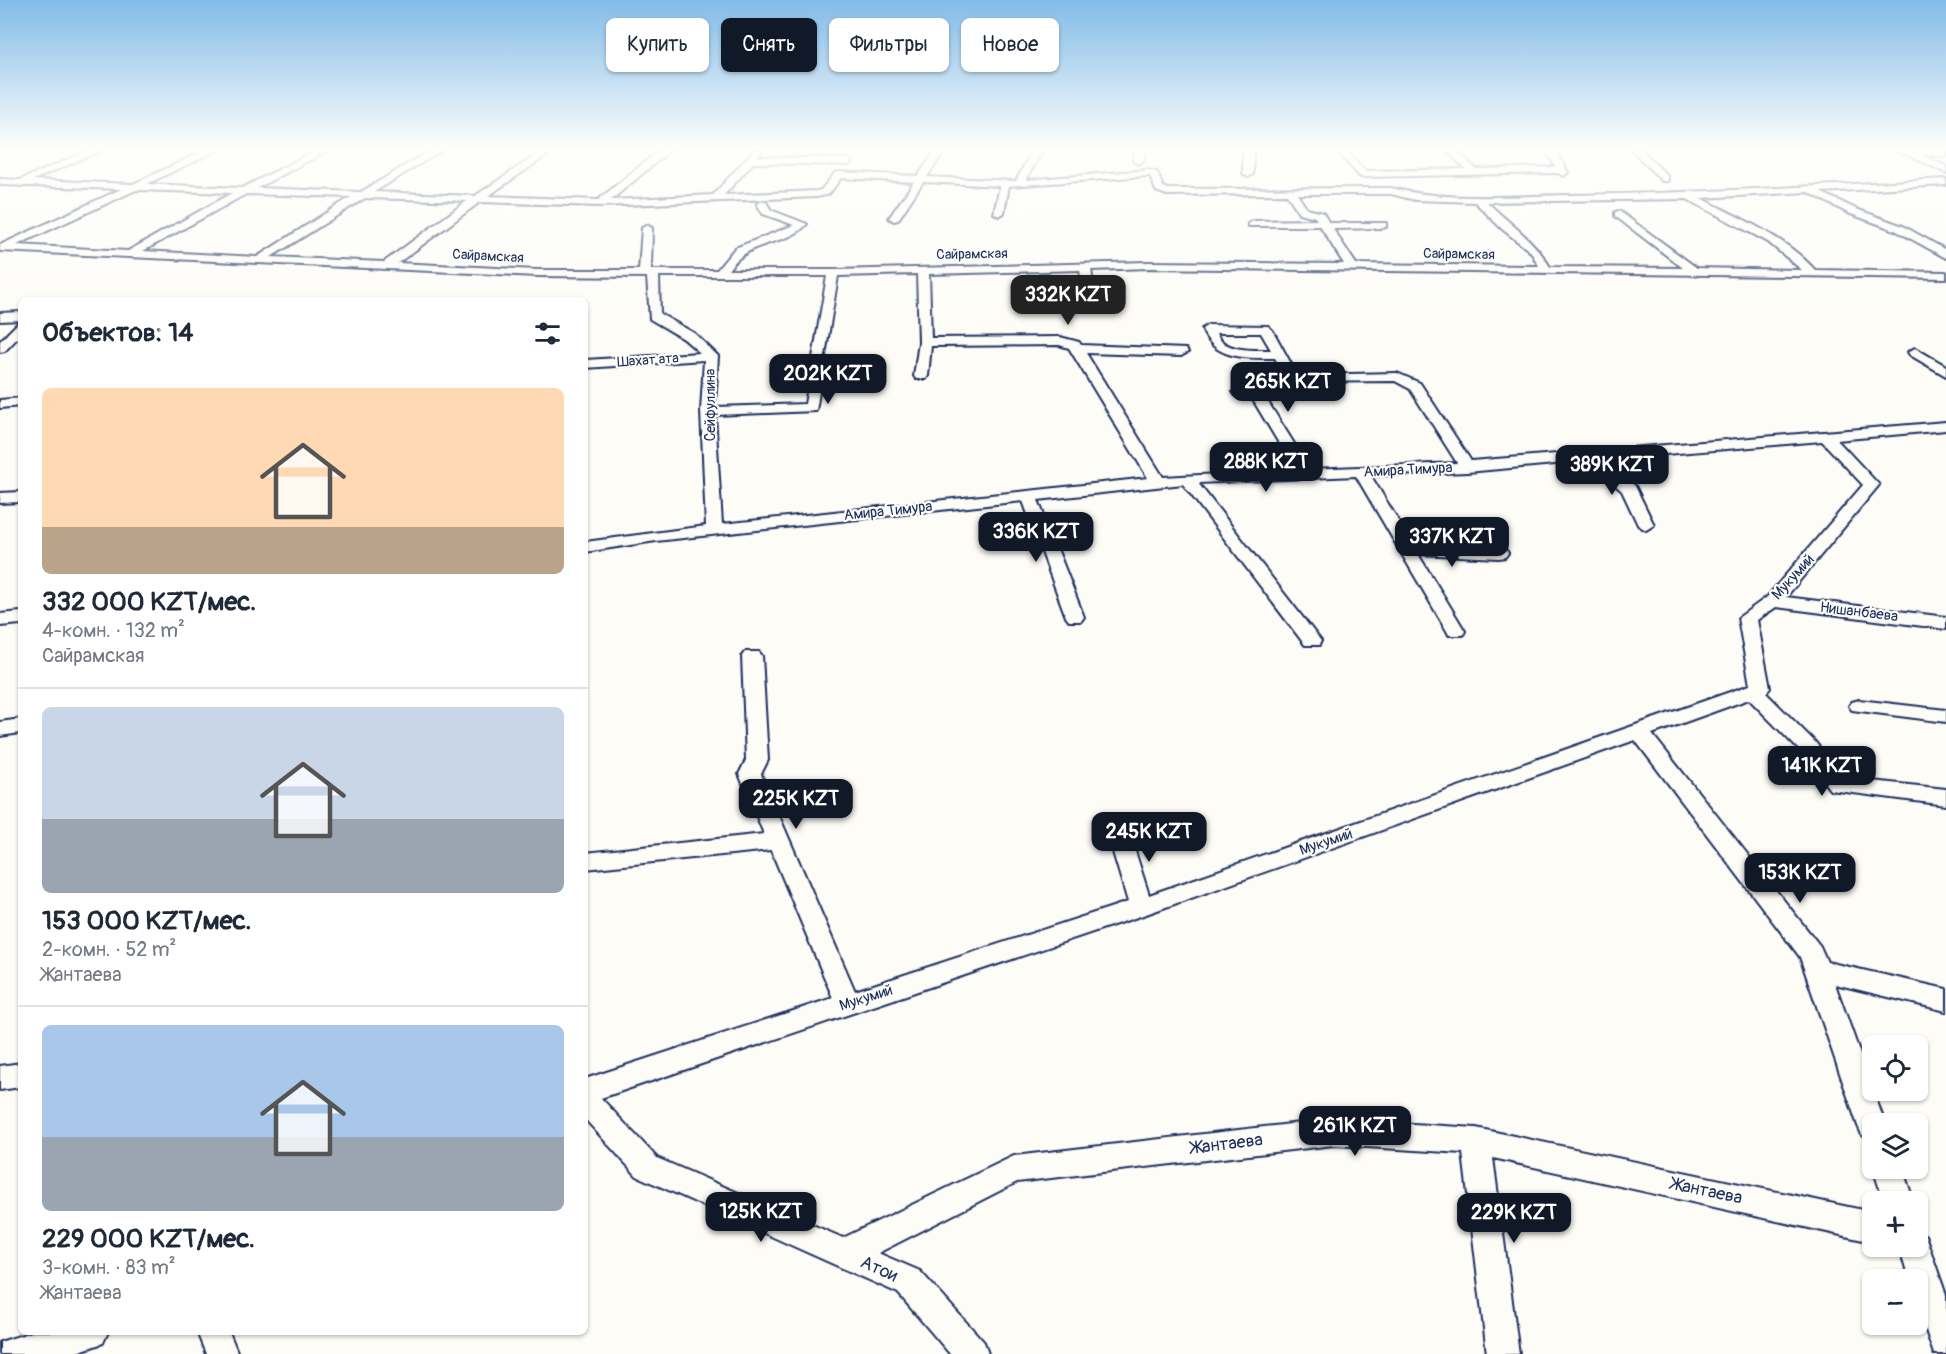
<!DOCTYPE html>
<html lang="ru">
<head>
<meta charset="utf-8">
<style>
	:root { --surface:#fff; --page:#f2f2f3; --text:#1f2937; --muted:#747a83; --line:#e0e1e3; --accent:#111827 }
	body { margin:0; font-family:Pangolin,sans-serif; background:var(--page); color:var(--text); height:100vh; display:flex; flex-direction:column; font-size:22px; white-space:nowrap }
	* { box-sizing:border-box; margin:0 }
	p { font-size:20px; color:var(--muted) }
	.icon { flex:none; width:33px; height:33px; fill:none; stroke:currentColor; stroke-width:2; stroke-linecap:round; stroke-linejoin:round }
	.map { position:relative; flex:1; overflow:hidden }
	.drawer { position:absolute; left:18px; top:297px; width:570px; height:1038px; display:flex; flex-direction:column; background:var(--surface); border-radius:9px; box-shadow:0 2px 4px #0004 }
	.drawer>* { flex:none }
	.banner { position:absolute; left:606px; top:18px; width:570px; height:54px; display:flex; gap:12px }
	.fabs { position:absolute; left:1862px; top:1035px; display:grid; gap:12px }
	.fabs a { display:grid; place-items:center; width:66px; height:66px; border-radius:9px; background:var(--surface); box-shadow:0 2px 4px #0004; font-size:30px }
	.price { position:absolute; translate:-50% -51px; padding:0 14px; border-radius:12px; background:var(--accent); color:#fff; font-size:20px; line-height:39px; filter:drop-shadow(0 2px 3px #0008) }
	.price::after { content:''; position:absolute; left:50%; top:36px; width:18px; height:14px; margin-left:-9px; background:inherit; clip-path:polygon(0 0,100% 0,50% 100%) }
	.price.current { background:#222; color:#fff }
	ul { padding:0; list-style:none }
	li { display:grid; align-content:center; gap:12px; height:318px; padding:0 24px }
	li+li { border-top:2px solid var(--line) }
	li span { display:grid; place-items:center; height:186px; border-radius:9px; color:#555 }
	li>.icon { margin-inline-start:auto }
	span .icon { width:108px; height:108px; fill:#fffc; stroke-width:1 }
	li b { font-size:26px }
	h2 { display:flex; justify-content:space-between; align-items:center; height:72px; padding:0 24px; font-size:26px }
	.chip { padding:0 21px; border-radius:9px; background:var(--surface); box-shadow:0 2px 4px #0004; font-size:21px; line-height:54px }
	.chip.current { background:var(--accent); color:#fff }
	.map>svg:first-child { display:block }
</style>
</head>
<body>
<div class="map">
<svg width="1946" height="1354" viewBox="0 0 1946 1354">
	<rect width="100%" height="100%" fill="#fdfcf7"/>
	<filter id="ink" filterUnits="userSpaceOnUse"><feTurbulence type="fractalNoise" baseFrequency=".0167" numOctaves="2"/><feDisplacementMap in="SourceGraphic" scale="12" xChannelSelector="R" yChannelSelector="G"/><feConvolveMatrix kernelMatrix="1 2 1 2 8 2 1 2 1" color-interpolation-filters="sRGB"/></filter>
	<g filter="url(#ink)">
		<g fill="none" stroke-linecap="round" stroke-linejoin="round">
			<defs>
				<g id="street">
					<path d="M 92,149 L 105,149 L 33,180 L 133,184 L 208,149 L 220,149 L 147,184 L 242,188 L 319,149 L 331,149 L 257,188 L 361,192 L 433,149 L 444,149 L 374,192 L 475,196 L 545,149 L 556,149 L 488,196 L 598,200 L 661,149 L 672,149 L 611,200 L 713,195 L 755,149 L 763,151 L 757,157 L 848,159 L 853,162 L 848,165 L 753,163 L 724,195 L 817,191 L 821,190 L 835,173 L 838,172 L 918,176 L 936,149 L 946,149 L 927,177 L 1016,181 L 1033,149 L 1043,149 L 1026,180 L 1147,170 L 1157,172 L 1163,187 L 1168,189 L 1391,188 C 1448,202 1510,196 1568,195 C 1694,193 1820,186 1946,179 L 1946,185 L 1820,192 L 1856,209 L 1903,226 L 1946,250 L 1946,258 L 1895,230 L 1848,213 L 1808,192 L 1701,198 C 1741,219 1784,236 1815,270 L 1946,272 L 1946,278 L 1149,268 L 1091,270 L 1097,306 L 1091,310 L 1085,306 L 1080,270 L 929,274 L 931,338 L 1060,337 L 1079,342 L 1081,345 L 1186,349 L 1188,352 L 1181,356 L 1086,353 L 1163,477 L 1295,470 L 1253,400 L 1235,395 L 1233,392 L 1240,388 L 1263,394 L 1310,469 L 1457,463 L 1410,389 L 1395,381 L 1294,382 L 1286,379 L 1275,358 C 1246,358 1214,360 1202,329 L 1208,325 L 1268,326 L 1273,331 L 1296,373 L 1301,375 L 1397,373 L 1420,383 L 1471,461 L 1946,422 L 1946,430 L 1837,440 L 1879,485 L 1786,597 L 1946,617 L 1946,629 L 1776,607 L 1757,620 L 1770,688 L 1766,693 L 1815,742 L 1844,778 L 1946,789 L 1946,805 L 1830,790 L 1801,752 L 1749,699 L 1652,734 L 1820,946 L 1827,962 L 1946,989 L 1946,1011 L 1835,984 L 1885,1124 L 1872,1124 L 1872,1139 L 1862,1135 L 1858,1126 L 1800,957 L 1635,740 L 1149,913 L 601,1098 L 657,1158 L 843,1238 L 1014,1156 L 1334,1119 L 1476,1128 L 1872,1212 L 1872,1242 L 1493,1158 L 1519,1354 L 1487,1354 L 1463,1153 L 1334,1145 L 1017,1182 L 878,1253 L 920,1271 L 984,1342 L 988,1354 L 950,1354 L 898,1293 L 637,1176 L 585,1119 L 585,1079 L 833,998 L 771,850 L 585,869 L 585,853 L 764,834 L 739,774 L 746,760 L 742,656 L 745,652 L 759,652 L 762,656 L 768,760 L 761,774 L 855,991 L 1128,902 L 1107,832 L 1110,826 L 1118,824 L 1126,826 L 1129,832 L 1149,895 L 1750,685 L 1738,618 L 1767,597 L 1863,485 L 1822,441 L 1605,459 L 1635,486 L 1654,525 L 1646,530 L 1638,525 L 1622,491 L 1588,461 L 1467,472 L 1371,476 L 1412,543 L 1499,548 L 1505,549 L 1508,553 L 1505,557 L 1499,558 L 1418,554 L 1465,631 L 1463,635 L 1449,635 L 1447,631 L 1356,476 L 1198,483 L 1321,641 L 1319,645 L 1305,645 L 1183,484 L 1038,500 L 1084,617 L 1081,621 L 1069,621 L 1066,617 L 1023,501 L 656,541 L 585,552 L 585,542 L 706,526 L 701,411 L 704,360 L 585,368 L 585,360 L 700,353 L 684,339 L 650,319 L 647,277 L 537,276 L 0,251 L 0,245 L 121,189 L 0,185 L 0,179 L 20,180 ZM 1147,176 L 1150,176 L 1156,191 L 1167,195 L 1287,194 L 1299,213 L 1315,217 L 1317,220 L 1253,221 L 1248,224 L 1249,226 L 1320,226 L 1344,264 L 1149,262 L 833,270 L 728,270 C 751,237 787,247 807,224 L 771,210 L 766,202 L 762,201 L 757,204 L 763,214 L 794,225 L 735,248 L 717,270 L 651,270 L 652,228 L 647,225 L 642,228 L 639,270 L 537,270 L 398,263 L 480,202 L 600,206 L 817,197 L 829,194 L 841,178 L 914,182 L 889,218 L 894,221 L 898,220 L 923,182 L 1000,186 L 994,213 L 999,216 L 1004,213 L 1009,186 ZM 136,190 L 232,193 L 128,251 L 17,245 ZM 246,194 L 351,197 L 257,257 L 143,251 ZM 1297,194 L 1391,194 L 1415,200 L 1475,202 L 1502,229 L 1531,252 L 1539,266 L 1356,264 L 1333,229 L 1382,228 L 1386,227 L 1386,223 L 1329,223 L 1323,213 L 1307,209 ZM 365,198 L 467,201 L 384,262 L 271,257 ZM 1687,199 L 1768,242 L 1802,270 L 1697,268 L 1619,211 L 1615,212 L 1615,216 L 1683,268 L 1550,267 C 1535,240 1508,223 1487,202 ZM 917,274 L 919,342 L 914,376 L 916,379 L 926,379 L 928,376 L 931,346 L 1059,345 L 1069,348 L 1148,478 L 722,524 L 715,415 L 816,411 L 838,276 ZM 659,276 L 827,276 L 805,404 L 715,407 L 718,356 L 694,333 L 660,314 ZM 1216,333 L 1261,333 L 1271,350 C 1253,350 1223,352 1216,333 Z"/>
					<path d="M 1136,149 L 1146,149 L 1143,161 L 1138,164 L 1133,161 Z"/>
					<path d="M 1243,149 L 1253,149 L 1253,174 L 1248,177 L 1243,174 Z"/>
					<path d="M 1335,149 L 1345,149 L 1365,171 L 1466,169 L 1445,149 L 1455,149 L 1476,169 L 1555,167 L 1546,149 L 1556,149 L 1568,173 L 1563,176 L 1558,173 L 1362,177 L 1359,176 Z"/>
					<path d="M 1631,149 L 1641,149 L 1668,177 L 1668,181 L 1662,181 Z"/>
					<path d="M 1895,149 L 1907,149 L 1946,166 L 1946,173 Z"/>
					<path d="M 21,312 L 21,320 L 0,321 L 0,313 Z"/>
					<path d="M 21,323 L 21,334 L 5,351 L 0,352 L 0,341 L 17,324 Z"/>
					<path d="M 1915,348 L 1946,366 L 1946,376 L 1910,355 L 1908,352 Z"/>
					<path d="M 21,398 L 21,406 L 0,408 L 0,400 Z"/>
					<path d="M 21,492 L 21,502 L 0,503 L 0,493 Z"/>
					<path d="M 21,612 L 21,624 L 0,626 L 0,614 Z"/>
					<path d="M 1859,700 L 1946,710 L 1946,722 L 1852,710 L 1849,706 L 1852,702 Z"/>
					<path d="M 21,719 L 21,733 L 0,736 L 0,722 Z"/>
					<path d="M 21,1063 L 21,1087 L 0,1090 L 0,1066 Z"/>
					<path d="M 1873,1168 L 1902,1168 L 1914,1202 L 1884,1202 Z"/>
					<path d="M 1917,1232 L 1925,1235 L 1946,1295 L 1946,1354 L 1934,1354 L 1917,1304 L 1917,1280 L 1909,1280 L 1899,1246 L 1917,1246 Z"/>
					<path d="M 32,1332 L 108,1332 L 103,1343 L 71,1354 L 0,1354 L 0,1342 Z"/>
					<path d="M 197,1332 L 229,1332 L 238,1354 L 206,1354 Z"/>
				</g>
				<path id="secondary" d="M 1895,149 L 1946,149 L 1946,156 L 1901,153 Z"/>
			</defs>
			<use href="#street" stroke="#1b2f5e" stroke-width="4"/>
			<use href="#secondary" stroke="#1b2f5e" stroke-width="5"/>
			<use href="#street" fill="#fdfcf7" fill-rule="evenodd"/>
			<use href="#secondary" fill="#fdfcf7" fill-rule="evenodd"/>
		</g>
	</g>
	<linearGradient id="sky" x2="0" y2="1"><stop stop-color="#82bbe8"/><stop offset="0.44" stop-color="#fefefb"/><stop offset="1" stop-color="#fefefb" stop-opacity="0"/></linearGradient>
	<rect width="1946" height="338" fill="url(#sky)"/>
	<g text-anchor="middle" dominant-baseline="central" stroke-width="4.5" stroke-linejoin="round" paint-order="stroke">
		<g font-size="14" fill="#1b2f5e" stroke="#fdfcf7">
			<text transform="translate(972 254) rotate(-1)">Сайрамская</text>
			<text transform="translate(1459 254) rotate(1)">Сайрамская</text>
			<text transform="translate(488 256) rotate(3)">Сайрамская</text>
			<text transform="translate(648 360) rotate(-4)">Шахат ата</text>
			<text transform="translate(710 405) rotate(-90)">Сейфуллина</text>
		</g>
		<g font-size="15" fill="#1b2f5e" stroke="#fdfcf7">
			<text transform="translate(1408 470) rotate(-3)">Амира Тимура</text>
			<text transform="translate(888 511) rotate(-6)">Амира Тимура</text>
			<text transform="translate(1793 577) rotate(-48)">Мукумий</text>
			<text transform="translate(1859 612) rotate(7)">Нишанбаева</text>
			<text transform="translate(1326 842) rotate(-19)">Мукумий</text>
			<text transform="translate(866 998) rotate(-18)">Мукумий</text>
		</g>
		<g font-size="18" fill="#1b2f5e" stroke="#fdfcf7">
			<text transform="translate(1227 1144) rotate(-7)">Жантаева</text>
			<text transform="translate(1707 1191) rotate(12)">Жантаева</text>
			<text transform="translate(879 1269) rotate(24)">Атои</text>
		</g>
	</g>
</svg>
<div class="fabs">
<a><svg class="icon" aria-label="locate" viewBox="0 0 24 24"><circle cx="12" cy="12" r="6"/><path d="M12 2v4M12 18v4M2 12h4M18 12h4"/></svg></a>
<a><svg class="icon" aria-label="layers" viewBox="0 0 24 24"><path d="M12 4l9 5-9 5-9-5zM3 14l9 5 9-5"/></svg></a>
<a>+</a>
<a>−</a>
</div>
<b class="price current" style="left:1068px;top:326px">332K KZT</b>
<b class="price" style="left:828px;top:405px">202K KZT</b>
<b class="price" style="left:1288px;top:413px">265K KZT</b>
<b class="price" style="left:1266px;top:493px">288K KZT</b>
<b class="price" style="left:1612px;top:496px">389K KZT</b>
<b class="price" style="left:1036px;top:563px">336K KZT</b>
<b class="price" style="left:1452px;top:568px">337K KZT</b>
<b class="price" style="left:1822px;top:797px">141K KZT</b>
<b class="price" style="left:796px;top:830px">225K KZT</b>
<b class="price" style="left:1149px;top:863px">245K KZT</b>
<b class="price" style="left:1800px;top:904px">153K KZT</b>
<b class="price" style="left:1355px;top:1157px">261K KZT</b>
<b class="price" style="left:761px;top:1243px">125K KZT</b>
<b class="price" style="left:1514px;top:1244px">229K KZT</b>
<div class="banner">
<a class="chip">Купить</a>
<a class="chip current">Снять</a>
<a class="chip">Фильтры</a>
<a class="chip">Новое</a>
</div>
<section class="drawer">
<h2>Объектов: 14<svg class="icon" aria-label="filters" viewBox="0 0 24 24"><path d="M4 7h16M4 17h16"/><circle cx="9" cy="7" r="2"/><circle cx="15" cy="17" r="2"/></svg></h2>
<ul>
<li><span style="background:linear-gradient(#ffd9b3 75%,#b9a48a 0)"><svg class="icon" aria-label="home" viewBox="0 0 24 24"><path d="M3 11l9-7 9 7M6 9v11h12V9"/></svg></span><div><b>332 000 KZT/мес.</b><p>4-комн. · 132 m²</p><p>Сайрамская</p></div></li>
<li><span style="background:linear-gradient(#c9d6e8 60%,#9aa5b1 0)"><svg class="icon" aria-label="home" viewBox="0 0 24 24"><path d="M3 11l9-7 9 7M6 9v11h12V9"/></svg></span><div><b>153 000 KZT/мес.</b><p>2-комн. · 52 m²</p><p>Жантаева</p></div></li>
<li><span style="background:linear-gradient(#a9c7e8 60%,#9aa5b1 0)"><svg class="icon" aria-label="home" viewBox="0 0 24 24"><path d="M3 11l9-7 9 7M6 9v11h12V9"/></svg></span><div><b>229 000 KZT/мес.</b><p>3-комн. · 83 m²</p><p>Жантаева</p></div></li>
</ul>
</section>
</div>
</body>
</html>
